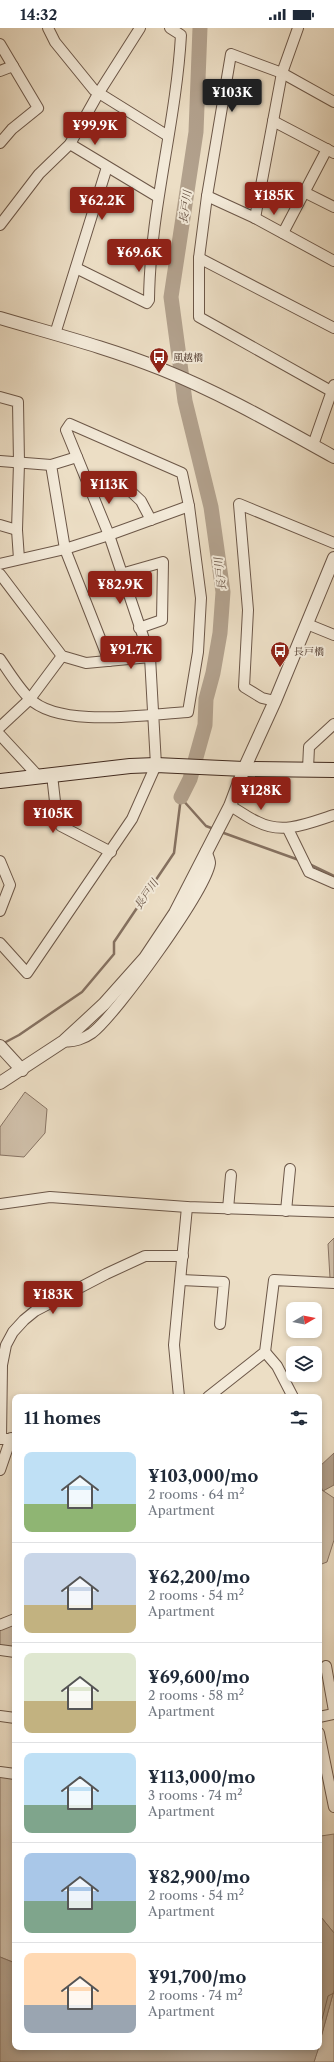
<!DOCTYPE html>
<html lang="en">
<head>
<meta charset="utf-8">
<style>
	:root { --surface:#fff; --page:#f2f2f3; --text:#1f2937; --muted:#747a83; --line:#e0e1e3; --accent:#8f2418 }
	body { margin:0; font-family:"Libre Caslon Text","Noto Serif JP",serif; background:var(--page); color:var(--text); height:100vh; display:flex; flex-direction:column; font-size:15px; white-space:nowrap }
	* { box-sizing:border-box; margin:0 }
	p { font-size:13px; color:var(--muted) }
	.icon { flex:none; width:22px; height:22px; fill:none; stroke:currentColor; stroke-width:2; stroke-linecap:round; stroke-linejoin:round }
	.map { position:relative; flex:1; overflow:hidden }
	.drawer { position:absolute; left:12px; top:1366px; width:310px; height:656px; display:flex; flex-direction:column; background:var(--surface); border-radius:8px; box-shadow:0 2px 6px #0003 }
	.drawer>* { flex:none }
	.needle { width:26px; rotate:80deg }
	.tools { position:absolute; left:286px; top:1274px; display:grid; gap:8px }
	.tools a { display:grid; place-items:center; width:36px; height:36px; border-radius:8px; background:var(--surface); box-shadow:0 2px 6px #0003; font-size:20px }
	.price { position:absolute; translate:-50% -34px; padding:0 9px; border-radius:4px; background:var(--accent); color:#fff; font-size:13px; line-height:26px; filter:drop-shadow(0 1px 2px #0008) }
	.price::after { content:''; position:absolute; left:50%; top:24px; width:12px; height:9px; margin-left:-6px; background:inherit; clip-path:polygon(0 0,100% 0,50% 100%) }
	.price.current { background:#222; color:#fff }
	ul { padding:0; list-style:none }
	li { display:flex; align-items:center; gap:12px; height:100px; padding:0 12px }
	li+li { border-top:1px solid var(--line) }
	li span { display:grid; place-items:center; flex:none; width:112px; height:80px; border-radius:8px; color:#555 }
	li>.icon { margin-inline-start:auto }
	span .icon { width:48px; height:48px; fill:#fffc; stroke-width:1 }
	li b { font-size:17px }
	h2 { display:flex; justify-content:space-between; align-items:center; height:48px; padding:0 12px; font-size:17px }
	.status { display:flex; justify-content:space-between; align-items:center; height:28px; padding:0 20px; background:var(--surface); direction:ltr }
	.status svg { height:11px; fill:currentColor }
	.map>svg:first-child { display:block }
</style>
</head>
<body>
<div class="status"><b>14:32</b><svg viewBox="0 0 49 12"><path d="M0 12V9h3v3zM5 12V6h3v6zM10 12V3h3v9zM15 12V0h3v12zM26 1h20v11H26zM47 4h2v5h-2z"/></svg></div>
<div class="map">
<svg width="334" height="2034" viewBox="0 0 334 2034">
	<rect width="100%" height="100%" fill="#ecdec5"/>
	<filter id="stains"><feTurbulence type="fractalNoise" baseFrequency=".005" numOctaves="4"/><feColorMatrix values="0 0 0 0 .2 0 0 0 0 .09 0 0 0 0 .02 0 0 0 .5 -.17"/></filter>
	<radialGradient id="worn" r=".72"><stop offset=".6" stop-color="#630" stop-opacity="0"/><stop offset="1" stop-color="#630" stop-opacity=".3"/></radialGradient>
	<g fill="#cfbfa9" stroke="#887464">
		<path d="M 25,1064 L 47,1081 L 45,1105 L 24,1129 L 0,1127 L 0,1099 Z"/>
		<path d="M 334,1210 L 334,1253 L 330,1250 L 328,1216 Z"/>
		<path d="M 319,1460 L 334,1470 L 334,1512 L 327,1534 L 319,1537 Z"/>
		<path d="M 15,1595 L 15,1621 L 0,1619 L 0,1602 Z"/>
		<path d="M 0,1749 L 15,1750 L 15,1935 L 0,1929 Z"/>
		<path d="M 319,1806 L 321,1808 L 334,1806 L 334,1905 L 321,1889 L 319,1883 Z"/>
		<path d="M 334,1962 L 334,2034 L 314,2034 Z"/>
	</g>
	<g fill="#b2a18d" stroke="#857161">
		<path d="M 334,1425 L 334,1457 L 323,1463 L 319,1455 L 319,1439 Z"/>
		<path d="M 319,1883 L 321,1889 L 334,1905 L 334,1962 L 319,2017 Z"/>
		<path d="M 0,1929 L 15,1935 L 15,2019 L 319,2019 L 314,2034 L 0,2034 Z"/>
	</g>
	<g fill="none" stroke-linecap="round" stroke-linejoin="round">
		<path stroke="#7a6656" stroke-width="1" d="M 319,2003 L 328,1968 L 334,1965"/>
		<g stroke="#857161" stroke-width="2.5">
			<path d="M 181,770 L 206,798 L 214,801"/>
			<path d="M 221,804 L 299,832"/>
			<path d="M 309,836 L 334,848"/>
			<path d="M 2,1016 L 19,1007 L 82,964 L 114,926 L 114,914 L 174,825 L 181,769"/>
		</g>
		<path stroke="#b2a18d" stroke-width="15" d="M 181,769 L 190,751 L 205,697 L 206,671 L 213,645 L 220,605 L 223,564 L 211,479 L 185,373 L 171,269 L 196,104 L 200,0"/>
		<defs>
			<g id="minor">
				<path d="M 48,0 L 55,14 L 94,62 L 168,108"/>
				<path d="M 0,16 L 38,80 L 12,101 L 0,115"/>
				<path d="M 0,43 L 13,38"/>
				<path d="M 273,93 L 334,125"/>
				<path d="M 70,116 L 158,169"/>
				<path d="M 304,164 L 334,179"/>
				<path d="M 207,168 L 255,190 L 334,233"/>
				<path d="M 255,190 L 282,45 L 298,0"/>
				<path d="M 0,197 L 39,146 L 70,116 L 98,66 L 140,0"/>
				<path d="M 283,205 L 327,121"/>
				<path d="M 199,230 L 334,300"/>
				<path d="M 76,240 L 147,275 L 149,272 C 150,182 176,96 181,7 L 170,0"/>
				<path d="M 55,306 L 107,139"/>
				<path d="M 331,363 L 199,289 L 199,230 L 207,168 L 231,26 L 282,45 L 334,74"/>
				<path d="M 0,369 L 18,374 L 19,435 L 17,502 L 19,531"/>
				<path d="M 313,417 L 334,357"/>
				<path d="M 77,429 L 51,437 L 65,521 L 109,633"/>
				<path d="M 0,433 L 51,437"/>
				<path d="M 89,455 L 104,450 L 123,456 L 141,473 L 151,492"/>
				<path d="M 0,497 L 17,502"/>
				<path d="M 0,536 L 65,521 L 109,507 L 189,478"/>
				<path d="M 0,546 L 62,628 L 86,635 L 150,629"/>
				<path d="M 121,546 L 163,534 L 162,592 L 139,600"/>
				<path d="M 307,596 L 334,607"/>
				<path d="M 0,631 C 9,644 18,659 29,670 C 59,701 148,686 188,684 L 198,624 L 201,570 L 189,478 L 182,445 L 70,396 L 66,402 L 109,507 L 150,629 L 156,737 L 132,791 L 27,945 L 0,915"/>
				<path d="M 275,673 L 262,670 L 244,659 L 248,582 L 239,476 L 334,515"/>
				<path d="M 0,699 L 30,671 L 62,628"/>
				<path d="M 0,707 L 39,749"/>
				<path d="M 308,741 L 309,719 L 334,696"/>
				<path d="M 52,747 L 57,791 L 61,798 L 111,824"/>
				<path d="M 230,778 C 240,783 248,790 258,794 C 283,807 309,795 334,787"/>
				<path d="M 288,801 L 309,844 L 334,855"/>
				<path d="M 0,833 L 10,857 L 0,883"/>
				<path d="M 64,1013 C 73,1015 85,1010 92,1005 C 116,987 206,862 210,835 C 210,831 207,826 206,823"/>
				<path d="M 0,1176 L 50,1169 L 187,1179 L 334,1184"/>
				<path d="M 228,1181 L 231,1147"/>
				<path d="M 286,1183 L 290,1141"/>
				<path d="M 181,1252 L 224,1254 L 220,1296"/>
				<path d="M 265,1324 L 277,1338 L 293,1369"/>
				<path d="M 179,1369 L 174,1317 L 187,1179"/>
				<path d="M 208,1369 L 265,1324 L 274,1252 L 334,1255"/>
				<path d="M 15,1411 L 1,1411 L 2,1337 L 6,1317 L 13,1304 L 24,1292 L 35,1283 L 106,1246 L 145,1228 L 183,1228"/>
				<path d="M 0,1442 L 11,1410"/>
				<path d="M 0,1597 L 15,1591"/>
				<path d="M 0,1622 L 15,1624"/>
				<path d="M 326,1638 L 334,1683"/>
				<path d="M 0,1688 L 15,1690"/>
				<path d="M 319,1689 L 334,1686"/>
				<path d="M 319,1705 L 334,1779"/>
				<path d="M 0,1744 L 15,1746"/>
			</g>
			<g id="tertiary">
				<path d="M 0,290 C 54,306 109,320 161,341 C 221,365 278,398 334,429"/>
				<path d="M 0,1018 L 22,1042"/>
				<path d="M 0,1055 L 64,1013 L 104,976 L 145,930 L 175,885 L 230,778 L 244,741 L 275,673 L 334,530"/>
			</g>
			<path id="secondary" d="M 0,753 L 130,738 L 156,737 L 244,741 L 334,742"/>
		</defs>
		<use href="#minor" stroke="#6c5748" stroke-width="12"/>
		<use href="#tertiary" stroke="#6c5748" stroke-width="14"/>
		<use href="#secondary" stroke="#412a1f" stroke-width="16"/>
		<use href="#minor" stroke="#f3ead9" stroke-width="10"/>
		<use href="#tertiary" stroke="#f3ead9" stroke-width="12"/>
		<use href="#secondary" stroke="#f3ead9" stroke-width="14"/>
	</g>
	<defs>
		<symbol id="bus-pin" viewBox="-11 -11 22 30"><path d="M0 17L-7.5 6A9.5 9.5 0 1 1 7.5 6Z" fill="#8f2418" stroke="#f3ead9"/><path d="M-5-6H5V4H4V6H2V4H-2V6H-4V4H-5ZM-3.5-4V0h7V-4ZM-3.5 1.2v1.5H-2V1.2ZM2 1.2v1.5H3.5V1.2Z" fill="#fff"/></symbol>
	</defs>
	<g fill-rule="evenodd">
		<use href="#bus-pin" x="148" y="318" width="22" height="30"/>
		<use href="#bus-pin" x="269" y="612" width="22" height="30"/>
	</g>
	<g text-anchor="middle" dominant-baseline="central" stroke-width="4" stroke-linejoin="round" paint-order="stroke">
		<g font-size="10" fill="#412a1f" stroke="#f3ead9" text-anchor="start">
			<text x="173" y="329">風越橋</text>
			<text x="294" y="623">長戸橋</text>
		</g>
		<g font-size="11" font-style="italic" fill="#634e40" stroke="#f3ead9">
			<text transform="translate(185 179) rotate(-82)">長戸川</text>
			<text transform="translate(220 546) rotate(-97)">長戸川</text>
			<text transform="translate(146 866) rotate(-56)">長戸川</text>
		</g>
	</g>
	<rect width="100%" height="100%" filter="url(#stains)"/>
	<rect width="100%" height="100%" fill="url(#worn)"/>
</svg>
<div class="tools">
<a><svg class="needle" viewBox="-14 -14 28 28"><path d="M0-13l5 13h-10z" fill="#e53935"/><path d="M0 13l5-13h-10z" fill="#747a83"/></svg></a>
<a><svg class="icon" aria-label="layers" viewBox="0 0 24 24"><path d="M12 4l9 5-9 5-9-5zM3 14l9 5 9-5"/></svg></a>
</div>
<b class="price current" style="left:232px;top:85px">¥103K</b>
<b class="price" style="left:95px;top:118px">¥99.9K</b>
<b class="price" style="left:274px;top:188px">¥185K</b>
<b class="price" style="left:102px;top:193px">¥62.2K</b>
<b class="price" style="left:139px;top:245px">¥69.6K</b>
<b class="price" style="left:109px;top:477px">¥113K</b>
<b class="price" style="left:120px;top:577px">¥82.9K</b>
<b class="price" style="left:131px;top:642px">¥91.7K</b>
<b class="price" style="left:261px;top:783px">¥128K</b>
<b class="price" style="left:53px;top:806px">¥105K</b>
<b class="price" style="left:53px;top:1287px">¥183K</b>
<section class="drawer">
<h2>11 homes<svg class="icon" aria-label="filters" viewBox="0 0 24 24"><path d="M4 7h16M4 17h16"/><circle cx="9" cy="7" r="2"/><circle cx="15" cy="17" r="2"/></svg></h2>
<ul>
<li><span style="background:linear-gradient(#bfe0f5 65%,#8fb573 0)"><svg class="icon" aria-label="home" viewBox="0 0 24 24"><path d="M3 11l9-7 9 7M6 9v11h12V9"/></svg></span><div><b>¥103,000/mo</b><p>2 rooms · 64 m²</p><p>Apartment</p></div></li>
<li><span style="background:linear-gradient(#c9d6e8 65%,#c2b280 0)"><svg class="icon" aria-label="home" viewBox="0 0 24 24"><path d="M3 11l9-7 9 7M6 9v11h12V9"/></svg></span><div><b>¥62,200/mo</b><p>2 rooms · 54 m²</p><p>Apartment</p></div></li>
<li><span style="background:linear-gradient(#dfe7d0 60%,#c2b280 0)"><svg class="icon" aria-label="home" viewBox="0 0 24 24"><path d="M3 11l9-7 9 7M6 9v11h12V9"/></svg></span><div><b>¥69,600/mo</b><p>2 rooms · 58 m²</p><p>Apartment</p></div></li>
<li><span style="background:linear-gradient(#bfe0f5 65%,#7fa58c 0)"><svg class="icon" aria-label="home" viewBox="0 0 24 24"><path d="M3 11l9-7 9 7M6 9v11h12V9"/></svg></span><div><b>¥113,000/mo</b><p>3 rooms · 74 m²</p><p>Apartment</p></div></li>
<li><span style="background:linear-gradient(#a9c7e8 60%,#7fa58c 0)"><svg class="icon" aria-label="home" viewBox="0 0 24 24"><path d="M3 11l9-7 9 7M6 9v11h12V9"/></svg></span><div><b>¥82,900/mo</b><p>2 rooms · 54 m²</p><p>Apartment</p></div></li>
<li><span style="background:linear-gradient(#ffd9b3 65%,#9aa5b1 0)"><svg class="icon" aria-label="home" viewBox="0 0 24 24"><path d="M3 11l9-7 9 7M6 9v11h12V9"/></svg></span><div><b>¥91,700/mo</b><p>2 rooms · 74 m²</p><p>Apartment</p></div></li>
</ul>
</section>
</div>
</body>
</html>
